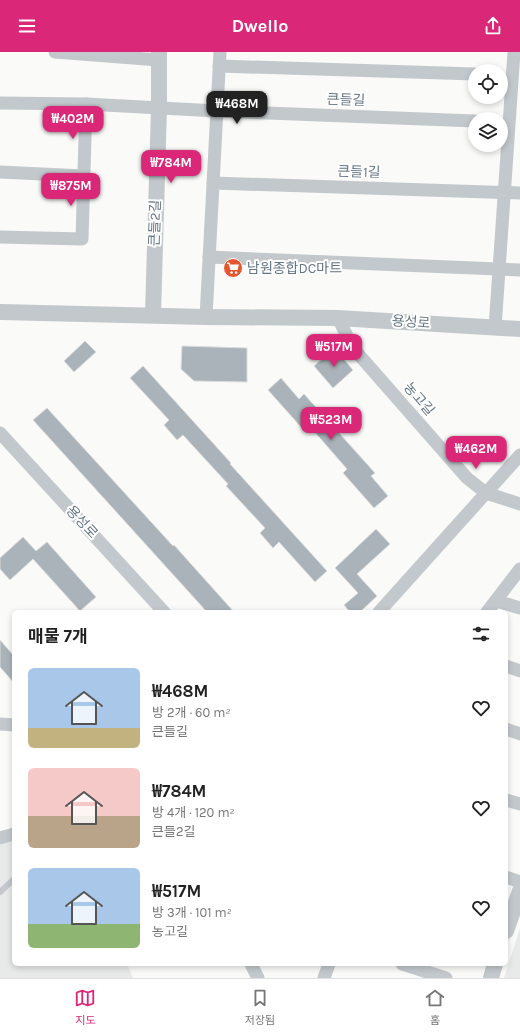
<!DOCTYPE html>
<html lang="ko">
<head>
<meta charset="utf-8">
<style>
	:root { --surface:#fff; --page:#f6f6f6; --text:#222; --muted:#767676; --line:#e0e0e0; --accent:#db2777 }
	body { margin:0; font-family:Karla,"Noto Sans KR",sans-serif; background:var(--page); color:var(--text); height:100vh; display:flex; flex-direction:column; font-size:15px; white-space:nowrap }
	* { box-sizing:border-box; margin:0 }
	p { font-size:13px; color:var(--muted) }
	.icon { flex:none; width:22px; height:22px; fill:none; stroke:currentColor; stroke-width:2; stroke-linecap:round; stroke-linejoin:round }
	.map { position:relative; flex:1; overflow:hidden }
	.details { position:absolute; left:12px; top:558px; width:496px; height:356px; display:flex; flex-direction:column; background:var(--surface); border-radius:6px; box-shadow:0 2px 6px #0003 }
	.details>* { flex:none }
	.controls { position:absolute; left:468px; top:12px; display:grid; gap:8px }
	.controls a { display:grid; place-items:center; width:40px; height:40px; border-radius:50%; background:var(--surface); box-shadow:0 2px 6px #0003; font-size:20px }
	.price { position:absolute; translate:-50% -34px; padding:0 9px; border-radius:8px; background:var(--accent); color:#fff; font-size:13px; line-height:26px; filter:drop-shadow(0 1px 2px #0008) }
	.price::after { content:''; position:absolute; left:50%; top:24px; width:12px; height:9px; margin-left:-6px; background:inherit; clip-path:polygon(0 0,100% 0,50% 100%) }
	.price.current { background:#222; color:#fff }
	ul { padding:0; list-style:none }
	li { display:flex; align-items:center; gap:12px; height:100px; padding:0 16px }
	li span { display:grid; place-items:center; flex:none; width:112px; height:80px; border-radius:6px; color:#555 }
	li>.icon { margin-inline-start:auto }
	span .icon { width:48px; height:48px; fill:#fffc; stroke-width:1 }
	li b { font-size:17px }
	h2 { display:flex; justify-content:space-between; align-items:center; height:48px; padding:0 16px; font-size:17px }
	header { display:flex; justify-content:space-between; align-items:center; height:52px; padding:0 16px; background:var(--accent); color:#fff; font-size:18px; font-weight:700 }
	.tabs { display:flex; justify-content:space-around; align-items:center; height:56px; border-top:1px solid var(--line); background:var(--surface); font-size:11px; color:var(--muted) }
	.tabs a { display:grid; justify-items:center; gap:2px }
	.tabs .current { color:var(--accent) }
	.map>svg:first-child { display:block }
</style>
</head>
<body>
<header><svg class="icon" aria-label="menu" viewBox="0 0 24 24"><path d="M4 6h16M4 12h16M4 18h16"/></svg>Dwello<svg class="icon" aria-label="share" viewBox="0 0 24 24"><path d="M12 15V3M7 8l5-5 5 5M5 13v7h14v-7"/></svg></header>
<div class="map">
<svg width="520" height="926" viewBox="0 0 520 926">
	<rect width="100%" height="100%" fill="#fafaf8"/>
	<g fill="#e8e9e9">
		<path d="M 14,789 L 14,912 L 127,912 L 133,926 L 0,926 L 0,793 Z"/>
		<path d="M 520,876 L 520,926 L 504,926 Z"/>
	</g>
	<g fill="#aab3b9" stroke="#dcdcda">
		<path d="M 85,289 L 96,300 L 74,320 L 64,309 Z"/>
		<path d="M 182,294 L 247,296 L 247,330 L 194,329 L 181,317 Z"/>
		<path d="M 334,296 L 353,318 L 333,336 L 314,314 Z"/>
		<path d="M 143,314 L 231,411 L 230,412 L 327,519 L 315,530 L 279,490 L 273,496 L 260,481 L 265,476 L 226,434 L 228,432 L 183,383 L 177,388 L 164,373 L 169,368 L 130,326 Z"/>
		<path d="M 281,326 L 299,347 L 304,342 L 375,421 L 371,424 L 388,444 L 374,456 L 343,421 L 347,417 L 306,370 L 301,375 L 268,338 Z"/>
		<path d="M 47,356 L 173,494 L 174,493 L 234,560 L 207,560 L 33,368 Z"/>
		<path d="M 376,477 L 390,492 L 357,522 L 377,544 L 360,560 L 350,560 L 344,553 L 358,541 L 335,516 Z"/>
		<path d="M 23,485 L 36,499 L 47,490 L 96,545 L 80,559 L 33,507 L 10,528 L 0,517 L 0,506 Z"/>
		<path d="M 0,588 L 14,604 L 14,631 L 0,615 Z"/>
	</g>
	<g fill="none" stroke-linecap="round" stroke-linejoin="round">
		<path stroke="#c3c8cc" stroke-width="6" d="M 0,840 L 14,827"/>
		<g stroke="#c3c8cc" stroke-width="13">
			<path d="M 55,0 L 159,8"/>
			<path d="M 219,14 L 475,22"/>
			<path d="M 0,51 L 86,52 L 217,59 L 475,69"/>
			<path d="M 0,120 L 84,124"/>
			<path d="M 213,131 L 520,141"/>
			<path d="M 0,185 L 82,187 L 86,52"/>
			<path d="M 209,205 L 520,218"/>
			<path d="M 206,265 L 220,0"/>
			<path d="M 338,266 L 353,296 L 467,426 L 486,441 L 379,560"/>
			<path d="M 495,276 L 514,0"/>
			<path d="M 0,381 L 164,560"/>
			<path d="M 520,403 L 486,441 L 520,452"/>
			<path d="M 497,549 L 520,556"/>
			<path d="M 487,560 L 520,517"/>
			<path d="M 506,614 L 520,619"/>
			<path d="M 0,672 L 14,673"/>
			<path d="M 506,677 L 520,682"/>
			<path d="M 506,748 L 520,752"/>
			<path d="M 0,786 L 14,782"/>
			<path d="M 506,825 L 520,830"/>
			<path d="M 251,912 L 258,926"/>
			<path d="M 402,912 L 446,926"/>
			<path d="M 324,926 L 329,912"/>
		</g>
		<g stroke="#c3c8cc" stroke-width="16">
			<path d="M 0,260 L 206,265 L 338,266 L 520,277"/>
			<path d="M 153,263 L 159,56 L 159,0"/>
			<path d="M 506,879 L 520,839"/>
			<path d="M 491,926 L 495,912"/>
		</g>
	</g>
	<defs>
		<symbol id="supermarket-disc" viewBox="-11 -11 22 22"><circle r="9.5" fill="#e4572e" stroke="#fff"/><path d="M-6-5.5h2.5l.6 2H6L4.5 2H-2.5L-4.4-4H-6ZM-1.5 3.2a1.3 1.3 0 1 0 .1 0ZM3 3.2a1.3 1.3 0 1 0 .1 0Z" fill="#fff"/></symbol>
	</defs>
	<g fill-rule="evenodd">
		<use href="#supermarket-disc" x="222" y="205" width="22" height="22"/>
	</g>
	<g text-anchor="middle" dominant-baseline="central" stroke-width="4" stroke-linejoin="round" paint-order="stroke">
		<g font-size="14" fill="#657683" stroke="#fff">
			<text transform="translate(346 48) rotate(2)">큰들길</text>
			<text transform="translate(359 120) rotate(2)">큰들1길</text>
			<text transform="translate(155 171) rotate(-88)">큰들2길</text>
			<text transform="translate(411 270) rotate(4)">용성로</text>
			<text transform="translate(419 347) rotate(49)">농고길</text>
			<text transform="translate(82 470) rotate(47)">용성로</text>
		</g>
		<g font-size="14" fill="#657683" stroke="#fff" text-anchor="start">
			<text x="247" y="216">남원종합DC마트</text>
		</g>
	</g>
</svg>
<div class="controls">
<a><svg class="icon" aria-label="locate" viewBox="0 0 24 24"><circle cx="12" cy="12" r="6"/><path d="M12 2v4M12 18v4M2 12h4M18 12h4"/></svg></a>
<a><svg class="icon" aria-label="layers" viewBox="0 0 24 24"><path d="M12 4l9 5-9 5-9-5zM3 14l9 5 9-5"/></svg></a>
</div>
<b class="price current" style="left:237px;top:73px">₩468M</b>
<b class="price" style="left:73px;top:88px">₩402M</b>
<b class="price" style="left:171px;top:132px">₩784M</b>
<b class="price" style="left:71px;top:155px">₩875M</b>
<b class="price" style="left:334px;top:316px">₩517M</b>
<b class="price" style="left:331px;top:389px">₩523M</b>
<b class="price" style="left:476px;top:418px">₩462M</b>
<section class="details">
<h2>매물 7개<svg class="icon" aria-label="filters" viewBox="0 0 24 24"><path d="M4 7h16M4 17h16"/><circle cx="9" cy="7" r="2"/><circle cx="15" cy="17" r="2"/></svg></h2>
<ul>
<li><span style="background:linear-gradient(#a9c7e8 75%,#c2b280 0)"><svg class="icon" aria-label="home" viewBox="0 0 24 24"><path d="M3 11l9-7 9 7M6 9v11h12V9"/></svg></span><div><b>₩468M</b><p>방 2개 · 60 m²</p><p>큰들길</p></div><svg class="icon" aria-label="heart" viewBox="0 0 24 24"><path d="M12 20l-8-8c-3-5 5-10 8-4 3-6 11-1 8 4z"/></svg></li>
<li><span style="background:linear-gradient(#f6c9c9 60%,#b9a48a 0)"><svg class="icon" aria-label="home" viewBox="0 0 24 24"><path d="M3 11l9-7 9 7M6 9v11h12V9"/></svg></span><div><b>₩784M</b><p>방 4개 · 120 m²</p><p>큰들2길</p></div><svg class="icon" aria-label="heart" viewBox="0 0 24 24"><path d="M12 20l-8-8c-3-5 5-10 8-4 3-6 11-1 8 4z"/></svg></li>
<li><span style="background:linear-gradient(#a9c7e8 70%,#8fb573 0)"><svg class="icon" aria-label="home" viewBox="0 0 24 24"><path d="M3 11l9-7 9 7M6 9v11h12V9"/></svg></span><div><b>₩517M</b><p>방 3개 · 101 m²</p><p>농고길</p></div><svg class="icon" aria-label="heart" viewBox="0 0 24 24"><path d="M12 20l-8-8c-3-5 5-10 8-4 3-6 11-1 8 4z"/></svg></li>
</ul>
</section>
</div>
<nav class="tabs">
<a class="current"><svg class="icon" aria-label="map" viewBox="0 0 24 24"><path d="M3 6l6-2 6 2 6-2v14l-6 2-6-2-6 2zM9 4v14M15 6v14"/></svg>지도</a>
<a><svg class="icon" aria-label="saved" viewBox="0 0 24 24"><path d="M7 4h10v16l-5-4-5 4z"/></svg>저장됨</a>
<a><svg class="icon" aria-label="home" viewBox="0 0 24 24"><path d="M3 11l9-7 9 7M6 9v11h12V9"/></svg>홈</a>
</nav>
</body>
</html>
